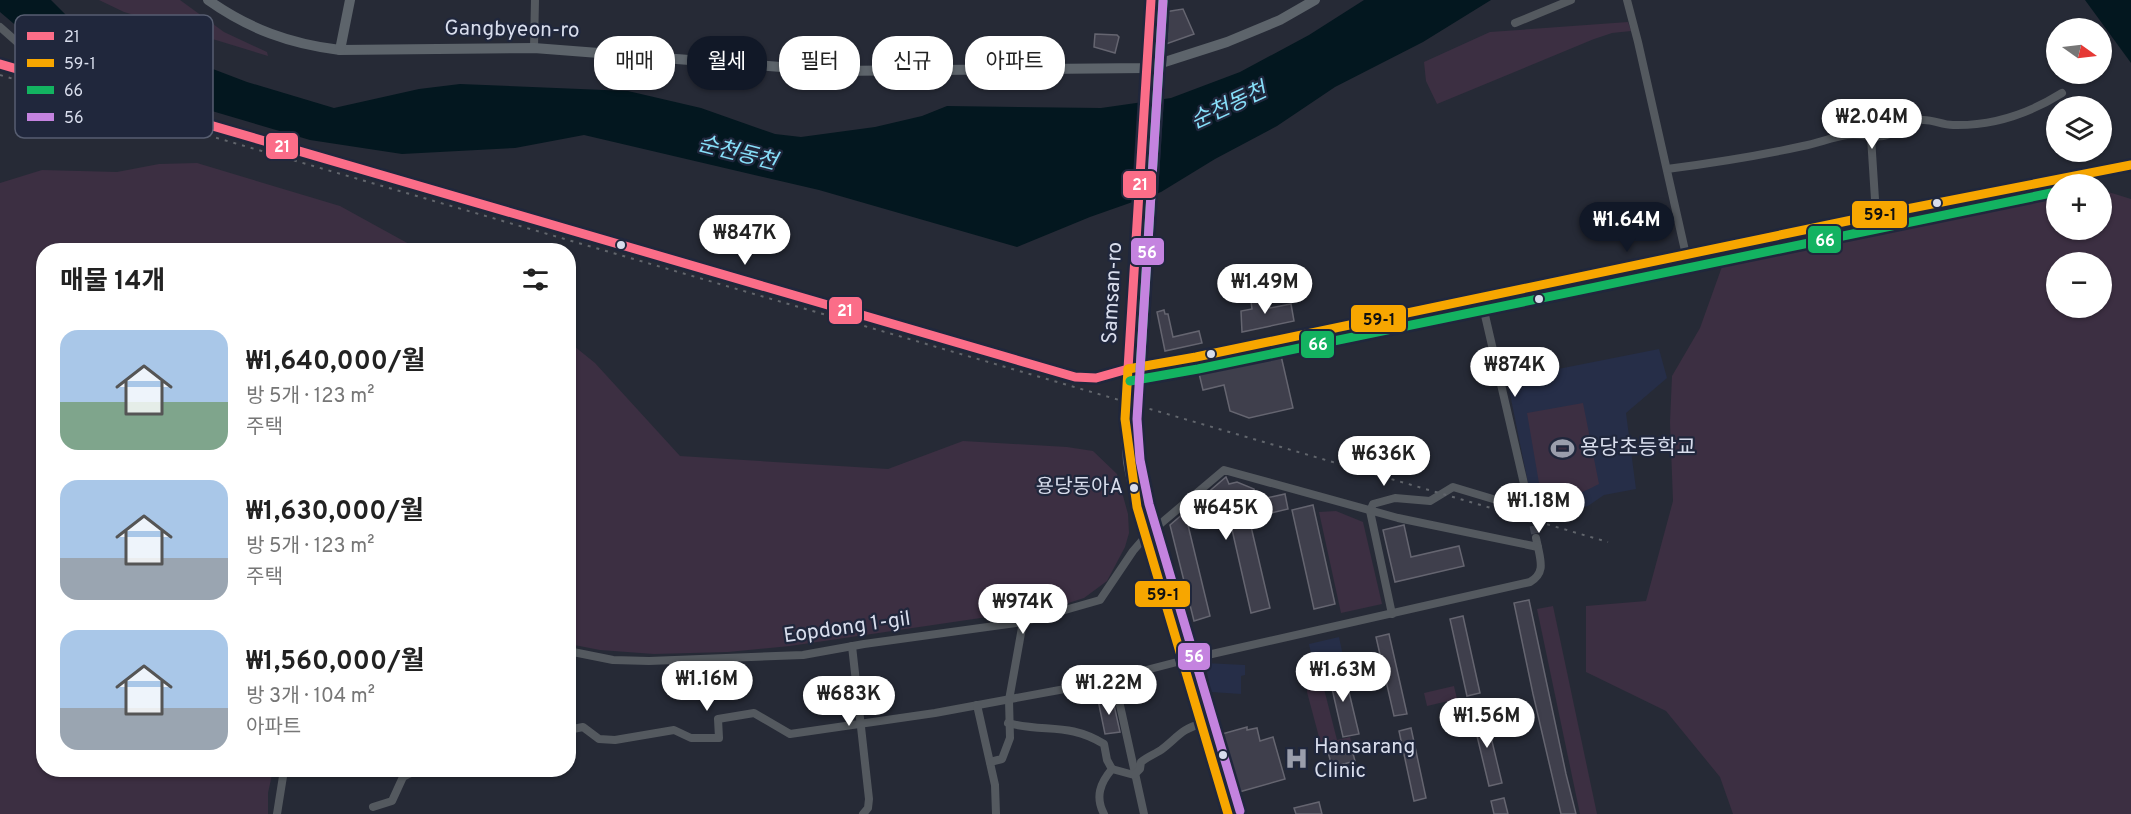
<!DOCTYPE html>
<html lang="ko">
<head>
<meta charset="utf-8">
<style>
	:root { --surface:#fff; --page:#f2f2f2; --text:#222; --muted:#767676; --accent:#111827 }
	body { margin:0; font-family:Overpass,"Noto Sans KR",sans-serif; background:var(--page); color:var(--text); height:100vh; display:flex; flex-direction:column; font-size:22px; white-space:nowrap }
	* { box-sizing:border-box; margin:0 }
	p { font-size:20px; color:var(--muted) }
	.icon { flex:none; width:33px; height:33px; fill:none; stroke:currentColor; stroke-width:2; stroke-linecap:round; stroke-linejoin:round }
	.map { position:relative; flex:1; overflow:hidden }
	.side { position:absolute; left:36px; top:243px; width:540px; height:534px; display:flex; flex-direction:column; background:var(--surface); border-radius:24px; box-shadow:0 2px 4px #0004 }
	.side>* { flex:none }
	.guide { position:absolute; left:594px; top:36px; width:570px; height:54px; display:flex; gap:12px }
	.needle { width:39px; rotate:104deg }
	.tools { position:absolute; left:2046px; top:18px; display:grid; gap:12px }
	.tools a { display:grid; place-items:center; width:66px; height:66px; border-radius:50%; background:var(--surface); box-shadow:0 2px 4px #0004; font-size:30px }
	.price { position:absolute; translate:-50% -51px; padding:0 14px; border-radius:21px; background:#fff; color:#222; font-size:20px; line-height:39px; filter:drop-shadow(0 2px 3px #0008) }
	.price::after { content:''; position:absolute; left:50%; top:36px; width:18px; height:14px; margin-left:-9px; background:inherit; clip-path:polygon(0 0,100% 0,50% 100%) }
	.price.active { background:var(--accent); color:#fff }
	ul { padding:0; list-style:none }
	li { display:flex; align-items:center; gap:18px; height:150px; padding:0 24px }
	li span { display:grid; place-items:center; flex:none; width:168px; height:120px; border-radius:18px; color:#555 }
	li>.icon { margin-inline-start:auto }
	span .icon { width:72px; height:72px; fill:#fffc; stroke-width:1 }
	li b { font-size:26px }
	h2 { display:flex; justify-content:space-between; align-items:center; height:72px; padding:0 24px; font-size:26px }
	.tag { padding:0 21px; border-radius:24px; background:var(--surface); box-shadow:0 2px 4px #0004; font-size:21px; line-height:54px }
	.tag.active { background:var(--accent); color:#fff }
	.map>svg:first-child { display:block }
</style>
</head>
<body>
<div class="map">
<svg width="2131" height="814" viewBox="0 0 2131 814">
	<rect width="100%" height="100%" fill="#262a36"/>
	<g fill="#262e48">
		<path d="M 1659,349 L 1667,378 L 1626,413 L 1636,489 L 1604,495 L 1588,506 L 1557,513 L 1529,488 L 1507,379 Z"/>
		<path d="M 1339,637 L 1345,665 L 1315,672 L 1309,644 Z"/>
		<path d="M 1205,663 L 1245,665 L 1245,675 L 1241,676 L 1241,694 L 1211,692 Z"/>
	</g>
	<g fill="#3c2f42" fill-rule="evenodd">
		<path d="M 99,0 L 180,0 L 224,32 L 267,52 L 268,56 L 124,12 Z"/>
		<path d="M 1628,22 L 1631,31 L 1612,33 L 1594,39 L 1437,104 L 1426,81 L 1424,62 L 1490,32 Z"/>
		<path d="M 197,163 L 340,206 L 420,250 L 44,250 L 44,770 L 273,770 L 268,793 L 268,814 L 0,814 L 0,183 L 42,170 L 117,172 L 159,164 Z"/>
		<path d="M 2102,190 L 2131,199 L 2131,814 L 1733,814 L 1720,777 L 1666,711 L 1586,672 L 1586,606 L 1646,601 L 1673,501 L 1670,422 L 1672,376 L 1700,328 L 1724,261 L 1860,231 L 1863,226 L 2056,194 L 2056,230 L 2102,230 ZM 2056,262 L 2102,262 L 2102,308 L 2056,308 Z"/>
		<path d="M 569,342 L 595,363 L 680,456 L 888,469 L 963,441 L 1067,447 L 1093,451 L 1117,474 L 1128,514 L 1129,533 L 1125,547 L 1107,581 L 1084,598 L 1056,607 L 790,646 L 728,652 L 654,654 L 600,650 L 569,644 Z"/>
		<path d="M 1583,403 L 1599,484 C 1577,495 1562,504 1540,489 L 1527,413 Z"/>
		<path d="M 1336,511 L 1363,522 L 1382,604 L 1341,613 L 1319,512 Z"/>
		<path d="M 1553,606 L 1597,814 L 1580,814 L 1537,609 Z"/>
		<path d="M 1320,673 L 1337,740 L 1350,737 L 1352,745 L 1323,752 L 1307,692 L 1310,676 Z"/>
		<path d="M 1454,686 L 1457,699 L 1427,706 L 1424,693 Z"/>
	</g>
	<g fill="#03171f">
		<path d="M 0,0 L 51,0 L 74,23 L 121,40 L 184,58 L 247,82 L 334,108 L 419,89 L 460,84 L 628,91 L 701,108 L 775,134 L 801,137 L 875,127 L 922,116 L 947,106 L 1101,108 L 1171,98 L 1240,72 L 1309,35 L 1364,0 L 1491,0 L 1423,42 L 1335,87 L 1277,126 L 1215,159 L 1161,192 L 1090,217 L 1017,247 L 819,190 L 584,135 L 515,148 L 402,154 L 310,140 L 66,68 L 0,12 Z"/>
		<path d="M 2085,0 L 2131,0 L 2131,63 Z"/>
	</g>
	<g fill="#3f3f4c" stroke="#656570" stroke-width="1.5">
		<path d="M 1183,9 L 1194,34 L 1166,44 L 1165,12 Z"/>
		<path d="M 1095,34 L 1117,35 L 1119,37 L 1115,53 L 1094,47 Z"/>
		<path d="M 1268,298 L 1270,308 L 1291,304 L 1294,321 L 1242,332 L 1241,311 L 1252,309 L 1251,301 Z"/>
		<path d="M 1164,310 L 1165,314 L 1168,314 L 1173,337 L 1199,331 L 1202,343 L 1165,351 L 1157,312 Z"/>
		<path d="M 1279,347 L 1293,408 L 1249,418 L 1230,411 L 1224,385 L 1203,390 L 1197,365 Z"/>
		<path d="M 1226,477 L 1229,484 L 1237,482 L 1254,489 L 1257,500 L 1285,494 L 1288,509 L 1249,518 L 1270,608 L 1251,613 L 1228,512 L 1187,521 L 1210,616 L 1194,621 L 1170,525 Z"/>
		<path d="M 1313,505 L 1335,604 L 1314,609 L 1292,510 Z"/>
		<path d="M 1404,525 L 1411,557 L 1459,546 L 1464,566 L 1395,582 L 1383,530 Z"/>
		<path d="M 1529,600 L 1566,774 L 1576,814 L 1561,814 L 1533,694 L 1514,603 Z"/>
		<path d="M 1463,616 L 1480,693 L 1467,696 L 1450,619 Z"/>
		<path d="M 1389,634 L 1407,714 L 1394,716 L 1376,637 Z"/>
		<path d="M 1343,667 L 1359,734 L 1343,737 L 1328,671 Z"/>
		<path d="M 1112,696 L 1120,732 L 1105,734 L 1098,700 Z"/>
		<path d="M 1485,712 L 1502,783 L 1489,786 L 1472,715 Z"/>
		<path d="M 1247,727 L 1247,730 L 1257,728 L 1260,741 L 1273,737 L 1285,779 L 1239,792 L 1222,734 Z"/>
		<path d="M 1411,728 L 1426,798 L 1414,801 L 1399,731 Z"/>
		<path d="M 1351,746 L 1355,761 L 1332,767 L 1328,752 Z"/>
		<path d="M 1504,798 L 1508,814 L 1494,814 L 1491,801 Z"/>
		<path d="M 1319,802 L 1322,814 L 1296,814 L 1294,808 Z"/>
	</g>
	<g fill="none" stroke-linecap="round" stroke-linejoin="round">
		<path stroke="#414551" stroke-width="8" stroke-dasharray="8 4" stroke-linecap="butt" d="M 1531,514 L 1536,538"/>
		<g stroke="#54595f" stroke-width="8">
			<path d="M 1627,0 L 1638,42 L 1686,255"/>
			<path d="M 1515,23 L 1571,0"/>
			<path d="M 0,27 L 60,80"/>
			<path d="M 534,48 L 535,0"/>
			<path d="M 1871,137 L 1876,215"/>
			<path d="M 1667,169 C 1713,163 1758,156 1803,146 C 1818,143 1833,137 1847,135 C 1860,133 1871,138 1883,136 C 1897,133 1908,122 1922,120 C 1932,119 1942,125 1953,125 C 1992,126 2030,113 2062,93"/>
			<path d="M 1481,298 L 1531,514"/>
			<path d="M 1536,538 L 1538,547"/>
			<path d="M 1392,614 L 1370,511 L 1373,504 L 1395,498 L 1430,501 L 1453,487 L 1513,505 L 1528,503"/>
			<path d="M 852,646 L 869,799 L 868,808 L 863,814"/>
			<path d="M 568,651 L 613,660 L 649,661 L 803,655 L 864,644 L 1023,622 L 1100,600 L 1133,551 L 1146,536 L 1224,470 L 1398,518 L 1538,547 C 1541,562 1545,573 1530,582 L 1181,661 L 1092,684 L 935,713 L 790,734 L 754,713 L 718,719 L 719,738 L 691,738 L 674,730 L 615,740 L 599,739 L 583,727 L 568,730"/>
			<path d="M 1114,678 L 1144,814"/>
			<path d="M 977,705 L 995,785 L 996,814"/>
			<path d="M 1008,723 C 1045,733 1068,722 1104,744 L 1107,760 L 1112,769"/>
			<path d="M 990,762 L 1002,759 L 1010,738 L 1009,700 L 1023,622"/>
			<path d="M 373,807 L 392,801 L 403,777 L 415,771 L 436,770"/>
			<path d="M 277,814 L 284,770"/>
			<path d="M 1104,814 C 1095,797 1100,783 1112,769 L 1134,775 L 1140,769 L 1141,762 C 1147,757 1155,754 1161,750 C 1176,739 1182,728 1201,724"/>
		</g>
		<g stroke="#5d646b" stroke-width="10">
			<path d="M 208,0 C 249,29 290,44 340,50 L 534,48 L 832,71 L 1146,68 L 1227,42 L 1280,20 L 1315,0"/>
			<path d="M 1151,0 L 1125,419 L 1128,462 L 1137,507 L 1228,814"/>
			<path d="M 340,50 L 350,0"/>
			<path d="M 0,64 L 1082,379 L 1096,378 L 1128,369 L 1196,357 L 1876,215 L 2131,165"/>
		</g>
		<path stroke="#61656c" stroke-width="2" stroke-dasharray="3 6" stroke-linecap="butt" d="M 0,75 L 1608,542"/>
		<defs>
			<g id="bus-1">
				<path d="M 0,64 L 1075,377 L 1096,378 L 1128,369"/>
				<path d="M 1128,369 L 1151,0"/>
			</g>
			<g id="bus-2">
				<path d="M 1128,369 L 1196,357 L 1876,215 L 2131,165"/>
				<path d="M 1128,369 L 1125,419 L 1137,507 L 1228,814"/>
			</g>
			<g id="bus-3">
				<path d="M 1140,370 L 1163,1"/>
				<path d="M 1130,381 L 1198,369 L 2056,192"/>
			</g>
			<path id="bus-4" d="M 1163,1 L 1137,419 L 1140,460 L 1149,504 L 1240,811"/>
		</defs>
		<use href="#bus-1" stroke="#20273c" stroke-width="14"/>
		<use href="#bus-2" stroke="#20273c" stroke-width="14"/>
		<use href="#bus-3" stroke="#20273c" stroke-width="14"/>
		<use href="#bus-4" stroke="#20273c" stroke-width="14"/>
		<use href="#bus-1" stroke="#fb6d88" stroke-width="9"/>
		<use href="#bus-2" stroke="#f7a600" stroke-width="9"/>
		<use href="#bus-3" stroke="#13b361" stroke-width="9"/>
		<use href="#bus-4" stroke="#c483df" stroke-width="9"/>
	</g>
	<defs>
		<symbol id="stadium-bare" viewBox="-9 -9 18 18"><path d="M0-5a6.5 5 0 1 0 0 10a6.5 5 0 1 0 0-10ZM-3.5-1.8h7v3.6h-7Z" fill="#9a9eac" stroke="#20273c" stroke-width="2.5" paint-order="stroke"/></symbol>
		<symbol id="hospital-bare" viewBox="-9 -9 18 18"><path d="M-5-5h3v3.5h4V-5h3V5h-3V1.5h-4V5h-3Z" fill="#9a9eac" stroke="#20273c" stroke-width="2.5" paint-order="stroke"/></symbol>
	</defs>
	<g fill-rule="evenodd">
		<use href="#stadium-bare" x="1546" y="432" width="33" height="33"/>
		<use href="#hospital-bare" x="1280" y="742" width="33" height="33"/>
	</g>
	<g fill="#d8ddec" stroke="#20273c" stroke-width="2">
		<circle cx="1937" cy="203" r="5"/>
		<circle cx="621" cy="245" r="5"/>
		<circle cx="1539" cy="299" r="5"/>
		<circle cx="1211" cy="354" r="5"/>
		<circle cx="1134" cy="488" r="5"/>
		<circle cx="1223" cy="755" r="5"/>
	</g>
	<g text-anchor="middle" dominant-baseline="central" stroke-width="4.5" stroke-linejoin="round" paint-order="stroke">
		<g font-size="20" fill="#d8ddec" stroke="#20273c" text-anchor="end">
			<text x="1123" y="488">용당동아A</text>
		</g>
		<g font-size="21" fill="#d8ddec" stroke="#20273c">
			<text transform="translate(512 30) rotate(1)">Gangbyeon-ro</text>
			<text transform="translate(1113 293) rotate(-87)">Samsan-ro</text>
			<text transform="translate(847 628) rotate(-8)">Eopdong 1-gil</text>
		</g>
		<g font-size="21" fill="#d8ddec" stroke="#20273c" text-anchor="start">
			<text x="1580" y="448">용당초등학교</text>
			<text x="1314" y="747">Hansarang<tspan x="1314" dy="24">Clinic</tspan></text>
		</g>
		<g font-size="22" font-style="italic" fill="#87dff9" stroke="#20273c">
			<text transform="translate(1229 107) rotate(-25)">순천동천</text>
			<text transform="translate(737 154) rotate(14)">순천동천</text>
		</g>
	</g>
	<rect x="15" y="15" width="198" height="123" rx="9" fill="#20273c" stroke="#575e71" stroke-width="1.5"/>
	<rect x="27" y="32" width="27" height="8" fill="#fb6d88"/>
	<rect x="27" y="59" width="27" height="8" fill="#f7a600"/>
	<rect x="27" y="86" width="27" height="8" fill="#13b361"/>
	<rect x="27" y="113" width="27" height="8" fill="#c483df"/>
	<g font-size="16" fill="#d8ddec">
		<text x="64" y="42">21</text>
		<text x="64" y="69">59-1</text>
		<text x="64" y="96">66</text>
		<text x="64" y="123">56</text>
	</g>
	<g stroke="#20273c" stroke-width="2">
		<rect x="265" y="132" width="34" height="28" rx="6" fill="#fb6d88"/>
		<rect x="1122" y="170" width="35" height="29" rx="6" fill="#fb6d88"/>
		<rect x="1851" y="200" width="57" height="29" rx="6" fill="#f7a600"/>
		<rect x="1807" y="225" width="35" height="29" rx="6" fill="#13b361"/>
		<rect x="1130" y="237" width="35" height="29" rx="6" fill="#c483df"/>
		<rect x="828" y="296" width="35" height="29" rx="6" fill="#fb6d88"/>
		<rect x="1350" y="304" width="57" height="29" rx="6" fill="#f7a600"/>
		<rect x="1300" y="330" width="35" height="29" rx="6" fill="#13b361"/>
		<rect x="1134" y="580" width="57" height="28" rx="6" fill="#f7a600"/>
		<rect x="1177" y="642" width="34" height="29" rx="6" fill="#c483df"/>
	</g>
	<g font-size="16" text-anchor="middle" font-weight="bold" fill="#fff">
		<text x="282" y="152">21</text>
		<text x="1140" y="190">21</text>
		<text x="1825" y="246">66</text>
		<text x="1147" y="258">56</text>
		<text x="845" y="316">21</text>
		<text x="1318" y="350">66</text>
		<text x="1194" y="662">56</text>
	</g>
	<g font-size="16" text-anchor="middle" font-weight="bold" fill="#111">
		<text x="1880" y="220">59-1</text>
		<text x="1379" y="325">59-1</text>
		<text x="1163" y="600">59-1</text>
	</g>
</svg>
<div class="tools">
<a><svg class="needle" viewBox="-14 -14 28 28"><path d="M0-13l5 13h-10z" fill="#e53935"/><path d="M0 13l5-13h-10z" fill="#767676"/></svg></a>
<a><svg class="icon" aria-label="layers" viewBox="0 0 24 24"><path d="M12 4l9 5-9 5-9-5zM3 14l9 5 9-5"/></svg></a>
<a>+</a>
<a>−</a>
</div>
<b class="price" style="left:1872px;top:150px">₩2.04M</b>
<b class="price active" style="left:1627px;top:253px">₩1.64M</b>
<b class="price" style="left:745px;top:266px">₩847K</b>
<b class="price" style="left:1265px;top:315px">₩1.49M</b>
<b class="price" style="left:1515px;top:398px">₩874K</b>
<b class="price" style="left:1384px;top:487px">₩636K</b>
<b class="price" style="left:1539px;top:534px">₩1.18M</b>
<b class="price" style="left:1226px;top:541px">₩645K</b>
<b class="price" style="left:1023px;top:635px">₩974K</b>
<b class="price" style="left:1343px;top:703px">₩1.63M</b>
<b class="price" style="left:707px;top:712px">₩1.16M</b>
<b class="price" style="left:1109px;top:716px">₩1.22M</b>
<b class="price" style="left:849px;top:727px">₩683K</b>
<b class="price" style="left:1487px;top:749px">₩1.56M</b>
<div class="guide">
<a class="tag">매매</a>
<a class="tag active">월세</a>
<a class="tag">필터</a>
<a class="tag">신규</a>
<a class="tag">아파트</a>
</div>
<section class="side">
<h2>매물 14개<svg class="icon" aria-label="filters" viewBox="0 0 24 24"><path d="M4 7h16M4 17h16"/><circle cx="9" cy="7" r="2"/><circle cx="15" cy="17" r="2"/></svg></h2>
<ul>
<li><span style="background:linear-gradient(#a9c7e8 60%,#7fa58c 0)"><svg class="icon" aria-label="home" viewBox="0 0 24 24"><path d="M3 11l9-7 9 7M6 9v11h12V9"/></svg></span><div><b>₩1,640,000/월</b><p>방 5개 · 123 m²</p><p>주택</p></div></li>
<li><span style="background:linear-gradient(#a9c7e8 65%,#9aa5b1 0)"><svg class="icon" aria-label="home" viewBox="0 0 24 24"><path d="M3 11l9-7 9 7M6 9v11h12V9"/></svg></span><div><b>₩1,630,000/월</b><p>방 5개 · 123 m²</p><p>주택</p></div></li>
<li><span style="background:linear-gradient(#a9c7e8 65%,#9aa5b1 0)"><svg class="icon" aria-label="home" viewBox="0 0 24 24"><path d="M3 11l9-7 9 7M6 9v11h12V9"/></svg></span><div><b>₩1,560,000/월</b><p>방 3개 · 104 m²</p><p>아파트</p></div></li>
</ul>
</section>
</div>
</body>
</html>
